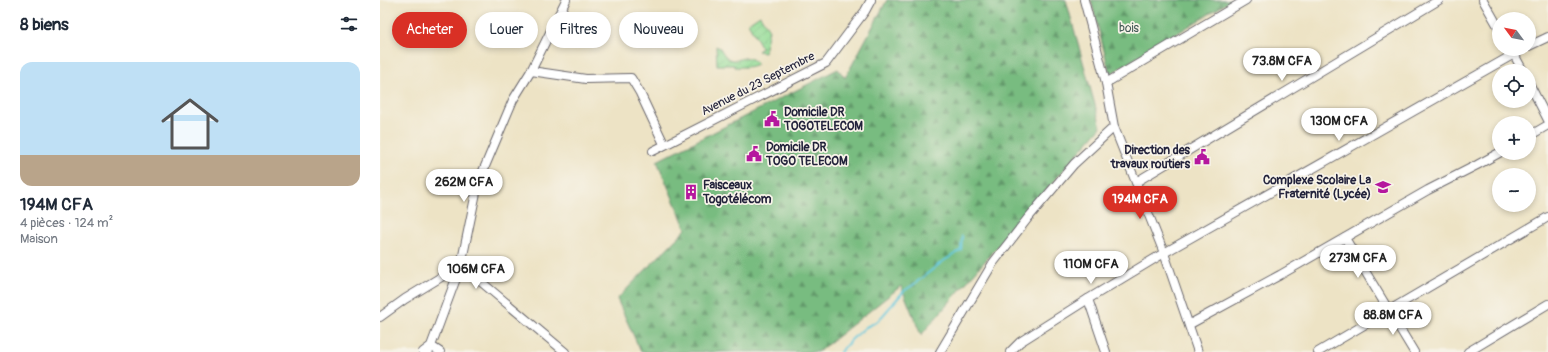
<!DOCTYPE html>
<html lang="fr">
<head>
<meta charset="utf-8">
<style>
	:root { --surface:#fff; --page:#f6f6f7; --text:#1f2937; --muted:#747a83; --accent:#d93025 }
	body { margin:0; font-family:Pangolin,sans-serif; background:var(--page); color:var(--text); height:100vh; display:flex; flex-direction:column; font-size:15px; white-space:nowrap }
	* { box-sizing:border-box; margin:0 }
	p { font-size:13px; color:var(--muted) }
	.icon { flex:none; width:22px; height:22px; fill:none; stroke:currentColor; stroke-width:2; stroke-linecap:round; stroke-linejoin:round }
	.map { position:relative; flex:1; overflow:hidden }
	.details { display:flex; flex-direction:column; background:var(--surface); width:380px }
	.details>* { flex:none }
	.hud { position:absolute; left:12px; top:12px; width:380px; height:36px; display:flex; gap:8px }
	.needle { width:26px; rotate:302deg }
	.buttons { position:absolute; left:1112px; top:12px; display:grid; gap:8px }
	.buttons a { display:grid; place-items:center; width:44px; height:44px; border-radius:50%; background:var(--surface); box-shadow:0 2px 6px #0003; font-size:20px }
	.price { position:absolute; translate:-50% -34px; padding:0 9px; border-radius:14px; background:#fff; color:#222; font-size:13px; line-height:26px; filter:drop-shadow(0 1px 2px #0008) }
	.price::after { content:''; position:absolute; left:50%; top:24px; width:12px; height:9px; margin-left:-6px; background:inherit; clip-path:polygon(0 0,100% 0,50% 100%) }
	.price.selected { background:var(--accent); color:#fff }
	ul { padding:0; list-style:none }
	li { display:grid; align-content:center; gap:8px; height:212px; padding:0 20px }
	li span { display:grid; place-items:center; height:124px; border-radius:12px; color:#555 }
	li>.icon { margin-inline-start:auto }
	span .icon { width:72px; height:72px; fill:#fffc; stroke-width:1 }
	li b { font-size:17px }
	h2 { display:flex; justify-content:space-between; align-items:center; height:48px; padding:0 20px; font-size:17px }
	.tag { padding:0 14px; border-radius:18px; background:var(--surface); box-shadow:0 2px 6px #0003; font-size:14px; line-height:36px }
	.tag.selected { background:var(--accent); color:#fff }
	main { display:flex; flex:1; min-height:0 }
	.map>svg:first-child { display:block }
</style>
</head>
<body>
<main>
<section class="details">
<h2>8 biens<svg class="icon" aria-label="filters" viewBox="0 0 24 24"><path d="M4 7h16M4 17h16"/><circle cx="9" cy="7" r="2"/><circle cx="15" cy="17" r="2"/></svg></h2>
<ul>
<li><span style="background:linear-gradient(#bfe0f5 75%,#b9a48a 0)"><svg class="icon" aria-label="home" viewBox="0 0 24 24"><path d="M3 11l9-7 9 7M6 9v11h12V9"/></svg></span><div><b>194M CFA</b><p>4 pièces · 124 m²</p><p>Maison</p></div></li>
</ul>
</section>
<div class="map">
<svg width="1168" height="352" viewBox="0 0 1168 352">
	<defs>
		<pattern id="forest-firs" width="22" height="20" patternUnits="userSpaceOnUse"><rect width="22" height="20" fill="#78bc80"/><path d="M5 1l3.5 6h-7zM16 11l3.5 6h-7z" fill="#62986a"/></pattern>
		<pattern id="garden-furrows" width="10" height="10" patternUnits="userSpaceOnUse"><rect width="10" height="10" fill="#95dd98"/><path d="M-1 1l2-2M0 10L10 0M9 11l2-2" fill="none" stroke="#80bd84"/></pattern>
	</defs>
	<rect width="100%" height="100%" fill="#f7f3e8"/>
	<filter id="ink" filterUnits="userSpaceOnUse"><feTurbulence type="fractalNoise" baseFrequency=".025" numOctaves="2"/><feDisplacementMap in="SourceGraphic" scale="8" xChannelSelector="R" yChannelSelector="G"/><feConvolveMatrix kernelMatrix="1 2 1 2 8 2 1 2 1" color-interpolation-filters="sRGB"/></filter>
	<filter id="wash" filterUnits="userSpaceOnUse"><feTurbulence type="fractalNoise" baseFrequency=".012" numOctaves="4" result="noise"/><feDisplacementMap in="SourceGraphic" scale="16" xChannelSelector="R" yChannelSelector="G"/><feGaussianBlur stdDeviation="0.9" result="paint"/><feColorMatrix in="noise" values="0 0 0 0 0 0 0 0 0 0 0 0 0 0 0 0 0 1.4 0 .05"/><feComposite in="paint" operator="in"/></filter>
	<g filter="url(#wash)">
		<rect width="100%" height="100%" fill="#ede3c5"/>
		<g fill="url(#forest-firs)" stroke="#4d6f5e">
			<path d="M 507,0 L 686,0 L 721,127 L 541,335 L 521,286 L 438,352 L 261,352 L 237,299 L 306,229 L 277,161 L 458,69 L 465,78 Z"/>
			<path d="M 711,0 L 852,0 L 730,74 Z"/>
		</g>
		<g fill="url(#garden-furrows)" stroke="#5c806a">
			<path d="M 380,15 L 389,30 L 384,53 L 378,51 L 382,48 L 368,23 Z"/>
			<path d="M 336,46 L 340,48 C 354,75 364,46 377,64 C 369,68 362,67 354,67 L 354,65 L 337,65 Z"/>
		</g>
		<path fill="#95dd98" stroke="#5c806a" d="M 980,112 L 986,121 L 967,133 L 961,124 Z"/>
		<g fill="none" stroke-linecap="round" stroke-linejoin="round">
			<path stroke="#61c8dd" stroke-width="2" d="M 460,352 L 472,339 L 486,327 L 498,321 L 524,291 L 533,285 L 562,262 L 581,250 L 582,236"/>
		</g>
	</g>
	<g filter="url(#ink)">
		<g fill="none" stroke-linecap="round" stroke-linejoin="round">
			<defs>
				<g id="minor">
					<path d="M 704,0 L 726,83 L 734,127 L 784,253 L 818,352"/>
					<path d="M 1103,0 L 1119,28"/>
					<path d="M 1149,46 L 1168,37"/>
					<path d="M 1131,49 L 1143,71"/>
					<path d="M 151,71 L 206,79 L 251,78 L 260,93 L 284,144"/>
					<path d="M 726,83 L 866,0"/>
					<path d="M 1149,83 L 1168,120"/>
					<path d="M 1149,136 L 1168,125"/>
					<path d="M 273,151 L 446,63 L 485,11 L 491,0"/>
					<path d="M 756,182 L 1059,0"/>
					<path d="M 965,238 L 1034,352"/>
					<path d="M 0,317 L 25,299 L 81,265 L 185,352"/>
					<path d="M 810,324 L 900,275 L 1048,190 L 1097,165 L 1119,153"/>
					<path d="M 49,351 L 51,346 L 60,352"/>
					<path d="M 43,352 L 51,346 L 81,265 L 98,183 L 133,100 L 151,71 L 186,0"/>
					<path d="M 560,352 L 613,263 L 648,218 L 694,164 L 734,127"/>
					<path d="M 630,352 L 640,342 L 708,299"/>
					<path d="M 726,352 L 708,299 L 784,253 L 1143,49"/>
					<path d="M 938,352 L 1168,217"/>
					<path d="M 1088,352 L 1168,304"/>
				</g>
			</defs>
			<use href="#minor" stroke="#69666b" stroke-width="10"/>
			<use href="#minor" stroke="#fff" stroke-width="8"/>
		</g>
	</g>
	<defs>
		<symbol id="civic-bare" viewBox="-9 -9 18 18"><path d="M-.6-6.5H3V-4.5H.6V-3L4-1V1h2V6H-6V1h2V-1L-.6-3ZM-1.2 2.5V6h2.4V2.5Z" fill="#b5179e" stroke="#f7f3e8" stroke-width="2.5" paint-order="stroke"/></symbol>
		<symbol id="school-bare" viewBox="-9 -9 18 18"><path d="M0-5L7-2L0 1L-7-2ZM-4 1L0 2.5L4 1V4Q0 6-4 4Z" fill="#b5179e" stroke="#f7f3e8" stroke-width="2.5" paint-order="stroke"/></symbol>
		<symbol id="building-bare" viewBox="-9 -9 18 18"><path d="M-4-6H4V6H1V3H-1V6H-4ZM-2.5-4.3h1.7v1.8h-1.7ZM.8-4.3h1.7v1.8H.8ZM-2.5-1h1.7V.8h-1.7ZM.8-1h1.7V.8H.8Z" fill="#b5179e" stroke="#f7f3e8" stroke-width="2.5" paint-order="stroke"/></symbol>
	</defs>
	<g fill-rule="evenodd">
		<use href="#civic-bare" x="381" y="108" width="22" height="22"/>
		<use href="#civic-bare" x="363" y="143" width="22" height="22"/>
		<use href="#civic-bare" x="811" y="146" width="22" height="22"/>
		<use href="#school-bare" x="992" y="176" width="22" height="22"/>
		<use href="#building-bare" x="300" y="181" width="22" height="22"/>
	</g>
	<g text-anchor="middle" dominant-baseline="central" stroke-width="3.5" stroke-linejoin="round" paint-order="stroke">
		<g font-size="12" fill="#445a57" stroke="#f7f3e8">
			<text x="749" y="28">bois</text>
		</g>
		<g font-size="12" fill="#22223b" stroke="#f7f3e8">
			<text transform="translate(378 84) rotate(-27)">Avenue du 23 Septembre</text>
		</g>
		<g font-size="12" font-weight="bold" fill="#22223b" stroke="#f7f3e8" text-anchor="start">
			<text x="404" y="112">Domicile DR<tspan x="404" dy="14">TOGOTELECOM</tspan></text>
			<text x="386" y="147">Domicile DR<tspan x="386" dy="14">TOGO TELECOM</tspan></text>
			<text x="810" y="150" text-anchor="end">Direction des<tspan x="810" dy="14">travaux routiers</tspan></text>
			<text x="991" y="180" text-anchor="end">Complexe Scolaire La<tspan x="991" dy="14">Fraternité (Lycée)</tspan></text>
			<text x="323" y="185">Faisceaux<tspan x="323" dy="14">Togotélécom</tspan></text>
		</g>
	</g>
</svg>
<div class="buttons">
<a><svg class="needle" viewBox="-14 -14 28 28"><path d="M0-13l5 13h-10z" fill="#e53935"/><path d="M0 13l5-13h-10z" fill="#747a83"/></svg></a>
<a><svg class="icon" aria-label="locate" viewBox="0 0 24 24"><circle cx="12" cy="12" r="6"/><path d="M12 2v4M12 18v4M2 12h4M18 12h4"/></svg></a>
<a>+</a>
<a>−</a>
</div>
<b class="price" style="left:902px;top:82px">73.8M CFA</b>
<b class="price" style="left:959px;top:142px">130M CFA</b>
<b class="price" style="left:84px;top:203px">262M CFA</b>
<b class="price selected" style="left:760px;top:220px">194M CFA</b>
<b class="price" style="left:978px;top:279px">273M CFA</b>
<b class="price" style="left:711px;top:285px">110M CFA</b>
<b class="price" style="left:96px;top:290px">106M CFA</b>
<b class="price" style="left:1013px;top:336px">88.8M CFA</b>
<div class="hud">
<a class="tag selected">Acheter</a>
<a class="tag">Louer</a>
<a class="tag">Filtres</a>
<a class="tag">Nouveau</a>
</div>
</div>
</main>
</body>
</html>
